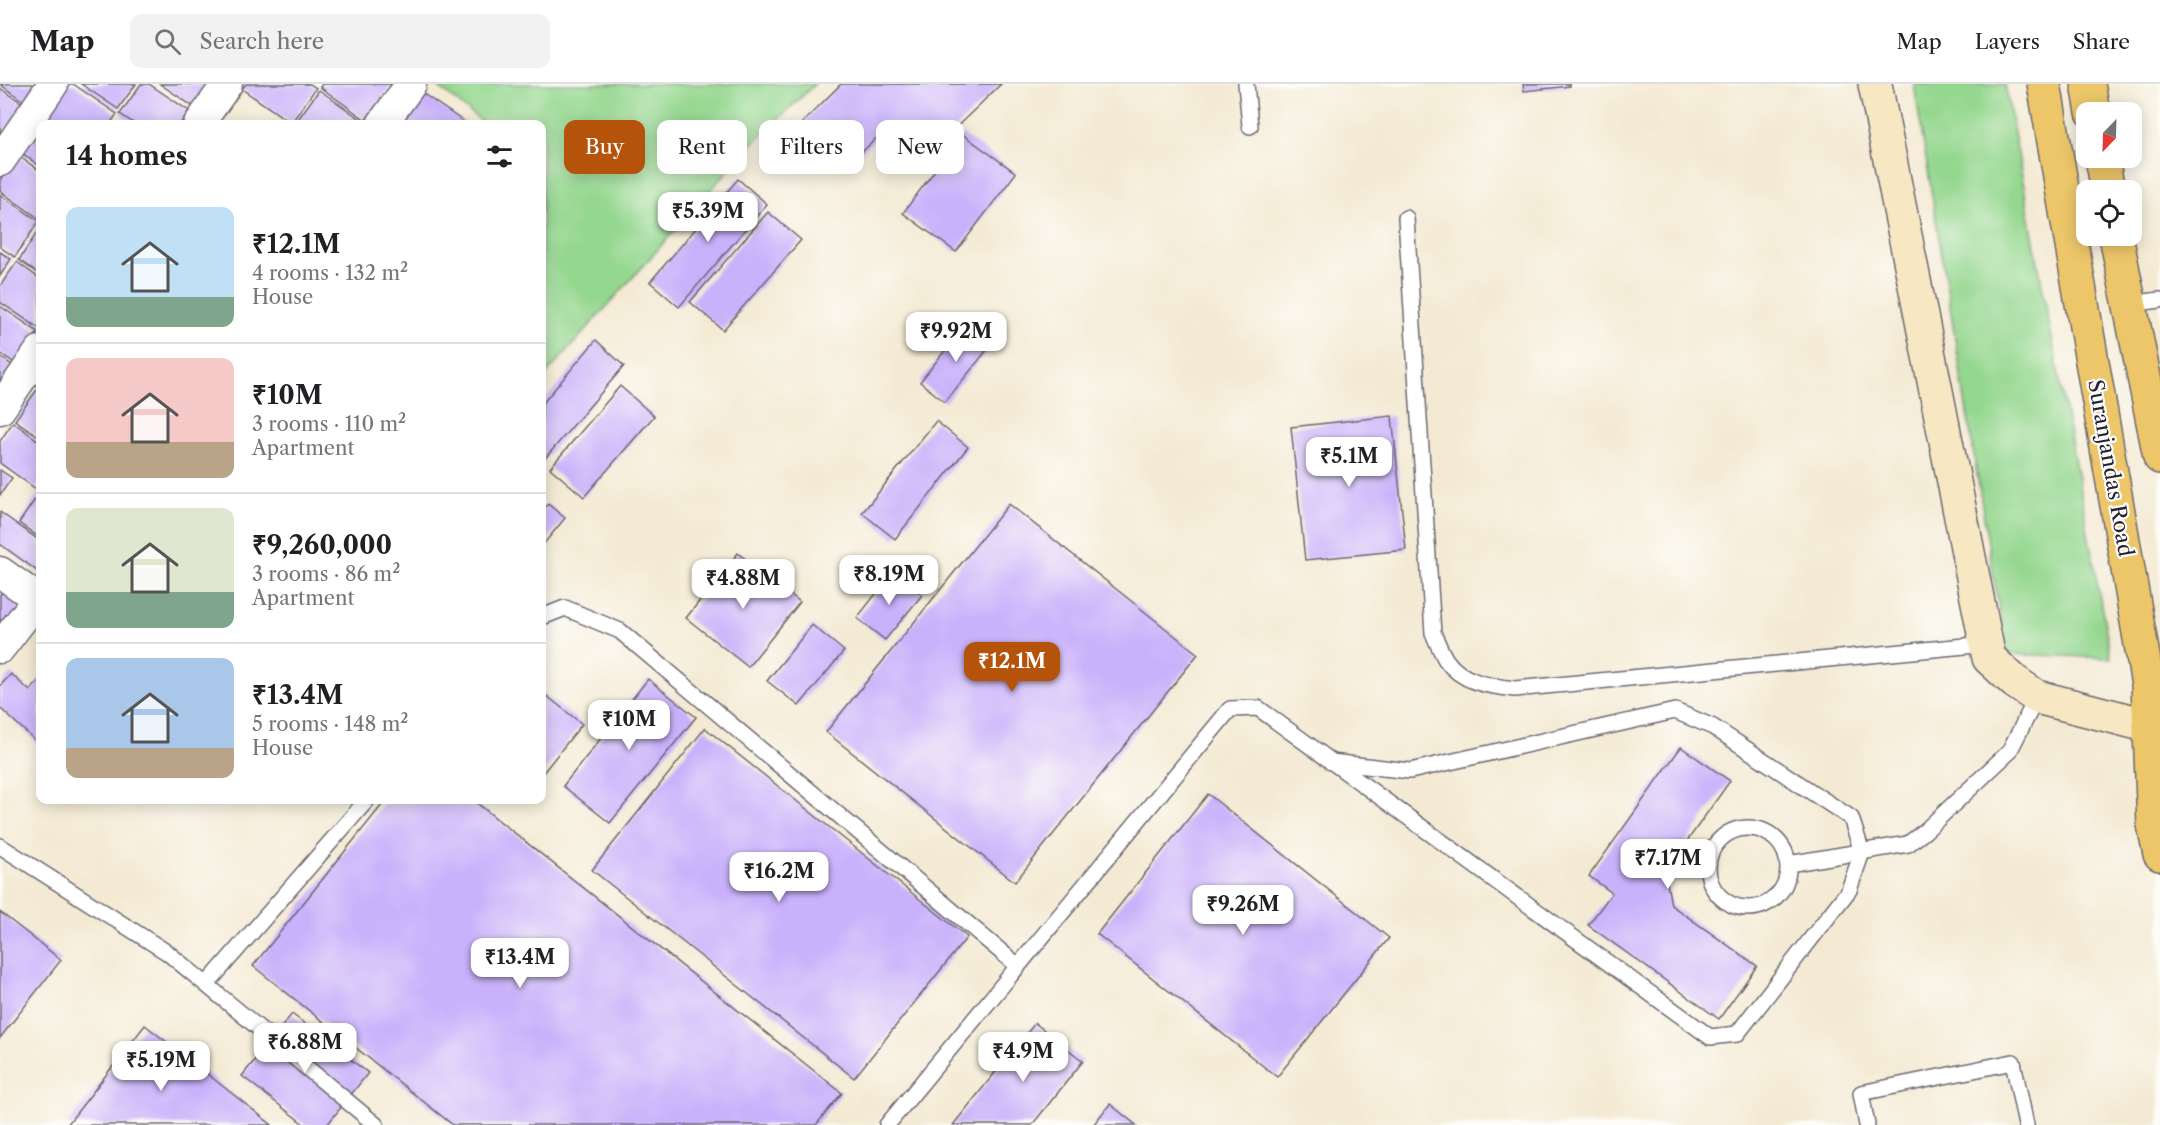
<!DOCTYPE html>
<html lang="en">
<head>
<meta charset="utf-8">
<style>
	:root { --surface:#fff; --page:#f2f2f2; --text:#202124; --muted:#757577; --line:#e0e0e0; --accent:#b45309 }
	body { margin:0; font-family:"Libre Caslon Text",serif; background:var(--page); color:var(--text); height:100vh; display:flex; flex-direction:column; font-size:22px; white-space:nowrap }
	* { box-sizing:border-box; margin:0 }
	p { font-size:20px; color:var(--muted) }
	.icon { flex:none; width:33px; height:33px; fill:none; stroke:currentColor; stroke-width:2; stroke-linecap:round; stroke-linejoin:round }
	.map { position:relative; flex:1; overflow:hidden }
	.side { position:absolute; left:36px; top:36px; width:510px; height:684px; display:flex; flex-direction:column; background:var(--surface); border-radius:12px; box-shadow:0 3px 15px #0003 }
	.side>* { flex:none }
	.guide { position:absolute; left:564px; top:36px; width:570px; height:54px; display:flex; gap:12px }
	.needle { width:39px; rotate:203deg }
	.controls { position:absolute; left:2076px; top:18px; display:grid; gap:12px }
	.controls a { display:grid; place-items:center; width:66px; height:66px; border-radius:12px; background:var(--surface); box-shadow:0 3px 15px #0003; font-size:30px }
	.price { position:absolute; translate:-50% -51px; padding:0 14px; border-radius:12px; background:#fff; color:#222; font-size:20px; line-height:39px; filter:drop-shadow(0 2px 3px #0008) }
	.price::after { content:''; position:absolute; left:50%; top:36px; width:18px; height:14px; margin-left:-9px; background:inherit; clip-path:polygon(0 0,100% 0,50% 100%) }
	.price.current { background:var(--accent); color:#fff }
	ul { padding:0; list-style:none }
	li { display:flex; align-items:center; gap:18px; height:150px; padding:0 30px }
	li+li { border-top:2px solid var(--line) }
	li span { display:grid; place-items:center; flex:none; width:168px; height:120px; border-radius:12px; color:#555 }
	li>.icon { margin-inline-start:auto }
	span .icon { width:72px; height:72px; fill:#fffc; stroke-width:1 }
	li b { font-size:26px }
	h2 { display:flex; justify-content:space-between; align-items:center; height:72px; padding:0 30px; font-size:26px }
	.tag { padding:0 21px; border-radius:12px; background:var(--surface); box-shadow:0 3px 15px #0003; font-size:21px; line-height:54px }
	.tag.current { background:var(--accent); color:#fff }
	header { display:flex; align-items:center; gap:36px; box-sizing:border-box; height:84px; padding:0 30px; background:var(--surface); border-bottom:2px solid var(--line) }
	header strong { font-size:28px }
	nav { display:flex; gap:33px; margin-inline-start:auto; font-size:21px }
	.search { width:420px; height:54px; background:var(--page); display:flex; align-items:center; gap:15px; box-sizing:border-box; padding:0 21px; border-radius:12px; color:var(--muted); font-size:22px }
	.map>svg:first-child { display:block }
</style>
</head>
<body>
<header>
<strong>Map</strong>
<div class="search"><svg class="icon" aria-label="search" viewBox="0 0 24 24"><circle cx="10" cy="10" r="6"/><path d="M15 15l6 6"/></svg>Search here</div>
<nav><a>Map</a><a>Layers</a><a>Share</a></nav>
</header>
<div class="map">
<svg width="2160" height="1041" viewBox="0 0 2160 1041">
	<rect width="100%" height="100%" fill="#fdfcf7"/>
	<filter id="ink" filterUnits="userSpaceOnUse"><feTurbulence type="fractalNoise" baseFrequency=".0167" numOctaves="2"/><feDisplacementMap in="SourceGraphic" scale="12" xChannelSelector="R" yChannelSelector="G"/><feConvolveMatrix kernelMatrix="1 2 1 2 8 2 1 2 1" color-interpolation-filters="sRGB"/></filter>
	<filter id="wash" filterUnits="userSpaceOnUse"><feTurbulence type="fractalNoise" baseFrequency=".008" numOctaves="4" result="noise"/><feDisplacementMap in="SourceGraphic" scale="24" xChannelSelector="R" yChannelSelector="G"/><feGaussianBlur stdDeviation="1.35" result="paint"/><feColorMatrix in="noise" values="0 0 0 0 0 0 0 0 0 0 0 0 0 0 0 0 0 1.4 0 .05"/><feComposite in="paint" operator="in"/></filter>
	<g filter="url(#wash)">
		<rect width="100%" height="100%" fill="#f4ead4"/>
		<g fill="#94d78f" stroke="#5b7c65" stroke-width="1.5">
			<path d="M 439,0 L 815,0 L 750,62 L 542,295 L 542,40 L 485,40 L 437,2 Z"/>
			<path d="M 1914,0 L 2005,0 L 2111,574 L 2006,570 Z"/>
		</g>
		<g id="blocks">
			<g fill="#c9b1fb">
				<path d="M 0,0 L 39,0 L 26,19 Z"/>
				<path d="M 63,0 L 73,0 L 117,30 L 110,40 L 57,40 L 42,30 Z"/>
				<path d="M 81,0 L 136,0 L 118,25 Z"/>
				<path d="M 141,0 L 149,0 L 189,27 L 180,40 L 135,40 L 120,30 Z"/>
				<path d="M 160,0 L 210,0 L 194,23 Z"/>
				<path d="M 246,0 L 310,0 L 316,4 L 291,39 L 242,5 Z"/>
				<path d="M 322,0 L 392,0 L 366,36 L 320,3 Z"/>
				<path d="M 841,0 L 1001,0 L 914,84 L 881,50 L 846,83 L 802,39 Z"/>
				<path d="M 1523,0 L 1569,0 L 1570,2 L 1524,7 Z"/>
				<path d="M 0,4 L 25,21 L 0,52 Z"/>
				<path d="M 319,6 L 365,38 L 363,40 L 300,40 L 296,38 Z"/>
				<path d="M 422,9 L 467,40 L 399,40 Z"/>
				<path d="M 43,34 L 52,40 L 40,40 L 40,82 L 19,67 Z"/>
				<path d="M 962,50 L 1016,89 L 956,168 L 903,129 Z"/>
				<path d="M 17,71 L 40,87 L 40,135 L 0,107 L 0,96 Z"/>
				<path d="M 738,95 L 767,120 L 679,223 L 650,198 Z"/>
				<path d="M 0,111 L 39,137 L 15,173 L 0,163 Z"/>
				<path d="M 768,128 L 801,156 L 723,246 L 690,218 Z"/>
				<path d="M 40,144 L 40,191 L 19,176 Z"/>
				<path d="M 0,168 L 11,175 L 0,192 Z"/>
				<path d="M 17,178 L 40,195 L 40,245 L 0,218 L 0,202 Z"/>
				<path d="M 0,222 L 38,248 L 16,280 L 0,269 Z"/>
				<path d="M 966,240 L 992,260 L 945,318 L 920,298 Z"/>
				<path d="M 596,256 L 624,282 L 542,378 L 542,320 Z"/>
				<path d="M 0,273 L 15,283 L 0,305 Z"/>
				<path d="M 620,302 L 654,332 L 584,413 L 550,384 Z"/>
				<path d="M 39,303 L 40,304 L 40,353 L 15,336 Z"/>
				<path d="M 1392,332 L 1406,466 L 1305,476 L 1291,343 Z"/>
				<path d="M 936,337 L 968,363 L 895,455 L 862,429 Z"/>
				<path d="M 13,338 L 40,358 L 40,399 L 36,405 L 0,379 L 0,357 Z"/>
				<path d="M 0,386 L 12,394 L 0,411 Z"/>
				<path d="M 40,408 L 40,454 L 19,439 Z"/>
				<path d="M 548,420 L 565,434 L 542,462 L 542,428 Z"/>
				<path d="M 1009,420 L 1198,570 L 1015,798 L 826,648 Z"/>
				<path d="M 0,428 L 40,457 L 40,489 L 0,460 Z"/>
				<path d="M 738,469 L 800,518 L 748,583 L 686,534 Z"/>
				<path d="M 893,488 L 922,511 L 885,556 L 857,534 Z"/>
				<path d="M 5,504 L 23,518 L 0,549 L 0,511 Z"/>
				<path d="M 812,541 L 844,567 L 799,622 L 767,597 Z"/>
				<path d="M 11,590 L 30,607 L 40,595 L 40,661 L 0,624 L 0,602 Z"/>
				<path d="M 648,595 L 696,633 L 610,739 L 563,702 Z"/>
				<path d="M 542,608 L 582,640 L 542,690 Z"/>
				<path d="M 705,644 L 967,853 L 854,994 L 592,786 Z"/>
				<path d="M 1681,663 L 1730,697 L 1665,788 L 1671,821 L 1757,882 L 1719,935 L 1588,841 L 1612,809 L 1589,792 Z"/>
				<path d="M 1208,710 L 1389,854 L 1277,993 L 1097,850 Z"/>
				<path d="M 386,716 L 473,716 L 842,1009 L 816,1041 L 453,1041 L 253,882 Z"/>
				<path d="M 0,828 L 61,876 L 0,954 Z"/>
				<path d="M 292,930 L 368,989 L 327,1041 L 305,1041 L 242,992 Z"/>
				<path d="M 1035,939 L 1083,977 L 1032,1041 L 953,1041 Z"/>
				<path d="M 145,941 L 272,1041 L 67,1041 Z"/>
				<path d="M 1110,1020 L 1136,1041 L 1093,1041 Z"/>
			</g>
		</g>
	</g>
	<g filter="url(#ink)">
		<use href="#blocks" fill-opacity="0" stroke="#6c6871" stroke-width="1.5"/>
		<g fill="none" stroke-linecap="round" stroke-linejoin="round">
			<defs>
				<g id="lane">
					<path d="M 1246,0 L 1250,42"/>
					<path d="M 1406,134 L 1433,549 C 1437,558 1441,568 1446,576 C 1462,599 1489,602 1515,605 L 1986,560"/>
					<path d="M 2129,220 L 2160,216"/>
					<path d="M 542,533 L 565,524 L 620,547 L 1018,882"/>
					<circle cx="1748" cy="784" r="40"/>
					<path d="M 0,762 L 168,869 L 376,1041"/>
					<path d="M 1788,780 L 1908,760 L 1925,747 L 2009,668 L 2037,613"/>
					<path d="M 207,900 L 367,716"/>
					<path d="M 887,1041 L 1230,625 L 1258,624 L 1710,953 L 1737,950 L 1849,806 L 1862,768 L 1851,734 L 1713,643 L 1675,627 L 1410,687 L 1331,678"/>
					<path d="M 1867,1041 L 1861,1009 L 2013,978 L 2026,1041"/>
				</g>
				<g id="street">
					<path d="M 199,40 L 227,0"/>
					<path d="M 382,40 L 411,0"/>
					<path d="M 0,77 L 53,0"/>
					<path d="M 0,325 L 40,267"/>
					<path d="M 0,488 L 38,515 L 40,512"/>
					<path d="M 0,564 L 38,515"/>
				</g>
				<path id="secondary" d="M 1875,0 L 1989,574 L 2015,598 L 2037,613 L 2134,638 L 2160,635"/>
				<g id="primary">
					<path d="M 2044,0 L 2148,601 L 2154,741 L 2160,770"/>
					<path d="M 2088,0 L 2093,28"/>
					<path d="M 2102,74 L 2108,106"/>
					<path d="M 2116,152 L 2160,373"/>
				</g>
			</defs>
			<use href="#lane" stroke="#6c6871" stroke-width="18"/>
			<use href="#street" stroke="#6c6871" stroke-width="33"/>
			<use href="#secondary" stroke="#6c6871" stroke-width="36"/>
			<use href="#primary" stroke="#6c6871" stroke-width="36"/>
			<use href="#lane" stroke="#fff" stroke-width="15"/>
			<use href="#street" stroke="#fff" stroke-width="30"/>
			<use href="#secondary" stroke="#f7e8c3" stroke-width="33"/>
			<use href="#primary" stroke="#ecc669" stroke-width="33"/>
		</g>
	</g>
	<g text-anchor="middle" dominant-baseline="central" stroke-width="4.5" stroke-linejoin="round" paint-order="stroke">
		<g font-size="21" fill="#22223b" stroke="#fdfcf7">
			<text transform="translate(2111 384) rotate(80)">Suranjandas Road</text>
		</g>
	</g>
</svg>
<div class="controls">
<a><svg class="needle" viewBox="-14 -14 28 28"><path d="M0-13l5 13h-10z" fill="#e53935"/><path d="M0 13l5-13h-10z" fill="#757577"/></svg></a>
<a><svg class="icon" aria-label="locate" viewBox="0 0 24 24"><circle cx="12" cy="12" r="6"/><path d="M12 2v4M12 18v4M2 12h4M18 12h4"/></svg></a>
</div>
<b class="price" style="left:708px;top:159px">₹5.39M</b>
<b class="price" style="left:956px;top:279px">₹9.92M</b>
<b class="price" style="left:1349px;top:404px">₹5.1M</b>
<b class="price" style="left:889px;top:522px">₹8.19M</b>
<b class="price" style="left:743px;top:526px">₹4.88M</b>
<b class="price current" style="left:1012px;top:609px">₹12.1M</b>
<b class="price" style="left:629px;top:667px">₹10M</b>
<b class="price" style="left:1668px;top:806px">₹7.17M</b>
<b class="price" style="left:779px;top:819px">₹16.2M</b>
<b class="price" style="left:1243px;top:852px">₹9.26M</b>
<b class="price" style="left:520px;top:905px">₹13.4M</b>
<b class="price" style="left:305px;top:990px">₹6.88M</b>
<b class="price" style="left:1023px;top:999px">₹4.9M</b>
<b class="price" style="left:161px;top:1008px">₹5.19M</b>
<div class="guide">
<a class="tag current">Buy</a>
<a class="tag">Rent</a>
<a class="tag">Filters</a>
<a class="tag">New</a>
</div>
<section class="side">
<h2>14 homes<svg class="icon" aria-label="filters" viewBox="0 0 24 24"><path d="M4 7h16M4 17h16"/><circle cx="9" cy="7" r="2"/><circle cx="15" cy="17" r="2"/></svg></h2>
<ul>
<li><span style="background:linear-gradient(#bfe0f5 75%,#7fa58c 0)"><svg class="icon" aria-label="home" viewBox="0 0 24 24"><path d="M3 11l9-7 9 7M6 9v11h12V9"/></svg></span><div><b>₹12.1M</b><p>4 rooms · 132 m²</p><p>House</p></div></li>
<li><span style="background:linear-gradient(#f6c9c9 70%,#b9a48a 0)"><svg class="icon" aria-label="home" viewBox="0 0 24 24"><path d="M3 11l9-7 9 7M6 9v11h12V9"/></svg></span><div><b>₹10M</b><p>3 rooms · 110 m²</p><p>Apartment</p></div></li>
<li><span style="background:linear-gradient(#dfe7d0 70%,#7fa58c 0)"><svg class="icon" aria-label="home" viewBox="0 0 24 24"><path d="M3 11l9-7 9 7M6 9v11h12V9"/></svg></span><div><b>₹9,260,000</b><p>3 rooms · 86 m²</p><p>Apartment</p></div></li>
<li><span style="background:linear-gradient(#a9c7e8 75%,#b9a48a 0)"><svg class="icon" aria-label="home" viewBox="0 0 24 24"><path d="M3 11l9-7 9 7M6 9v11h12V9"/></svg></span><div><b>₹13.4M</b><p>5 rooms · 148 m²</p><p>House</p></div></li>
</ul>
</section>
</div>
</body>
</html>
